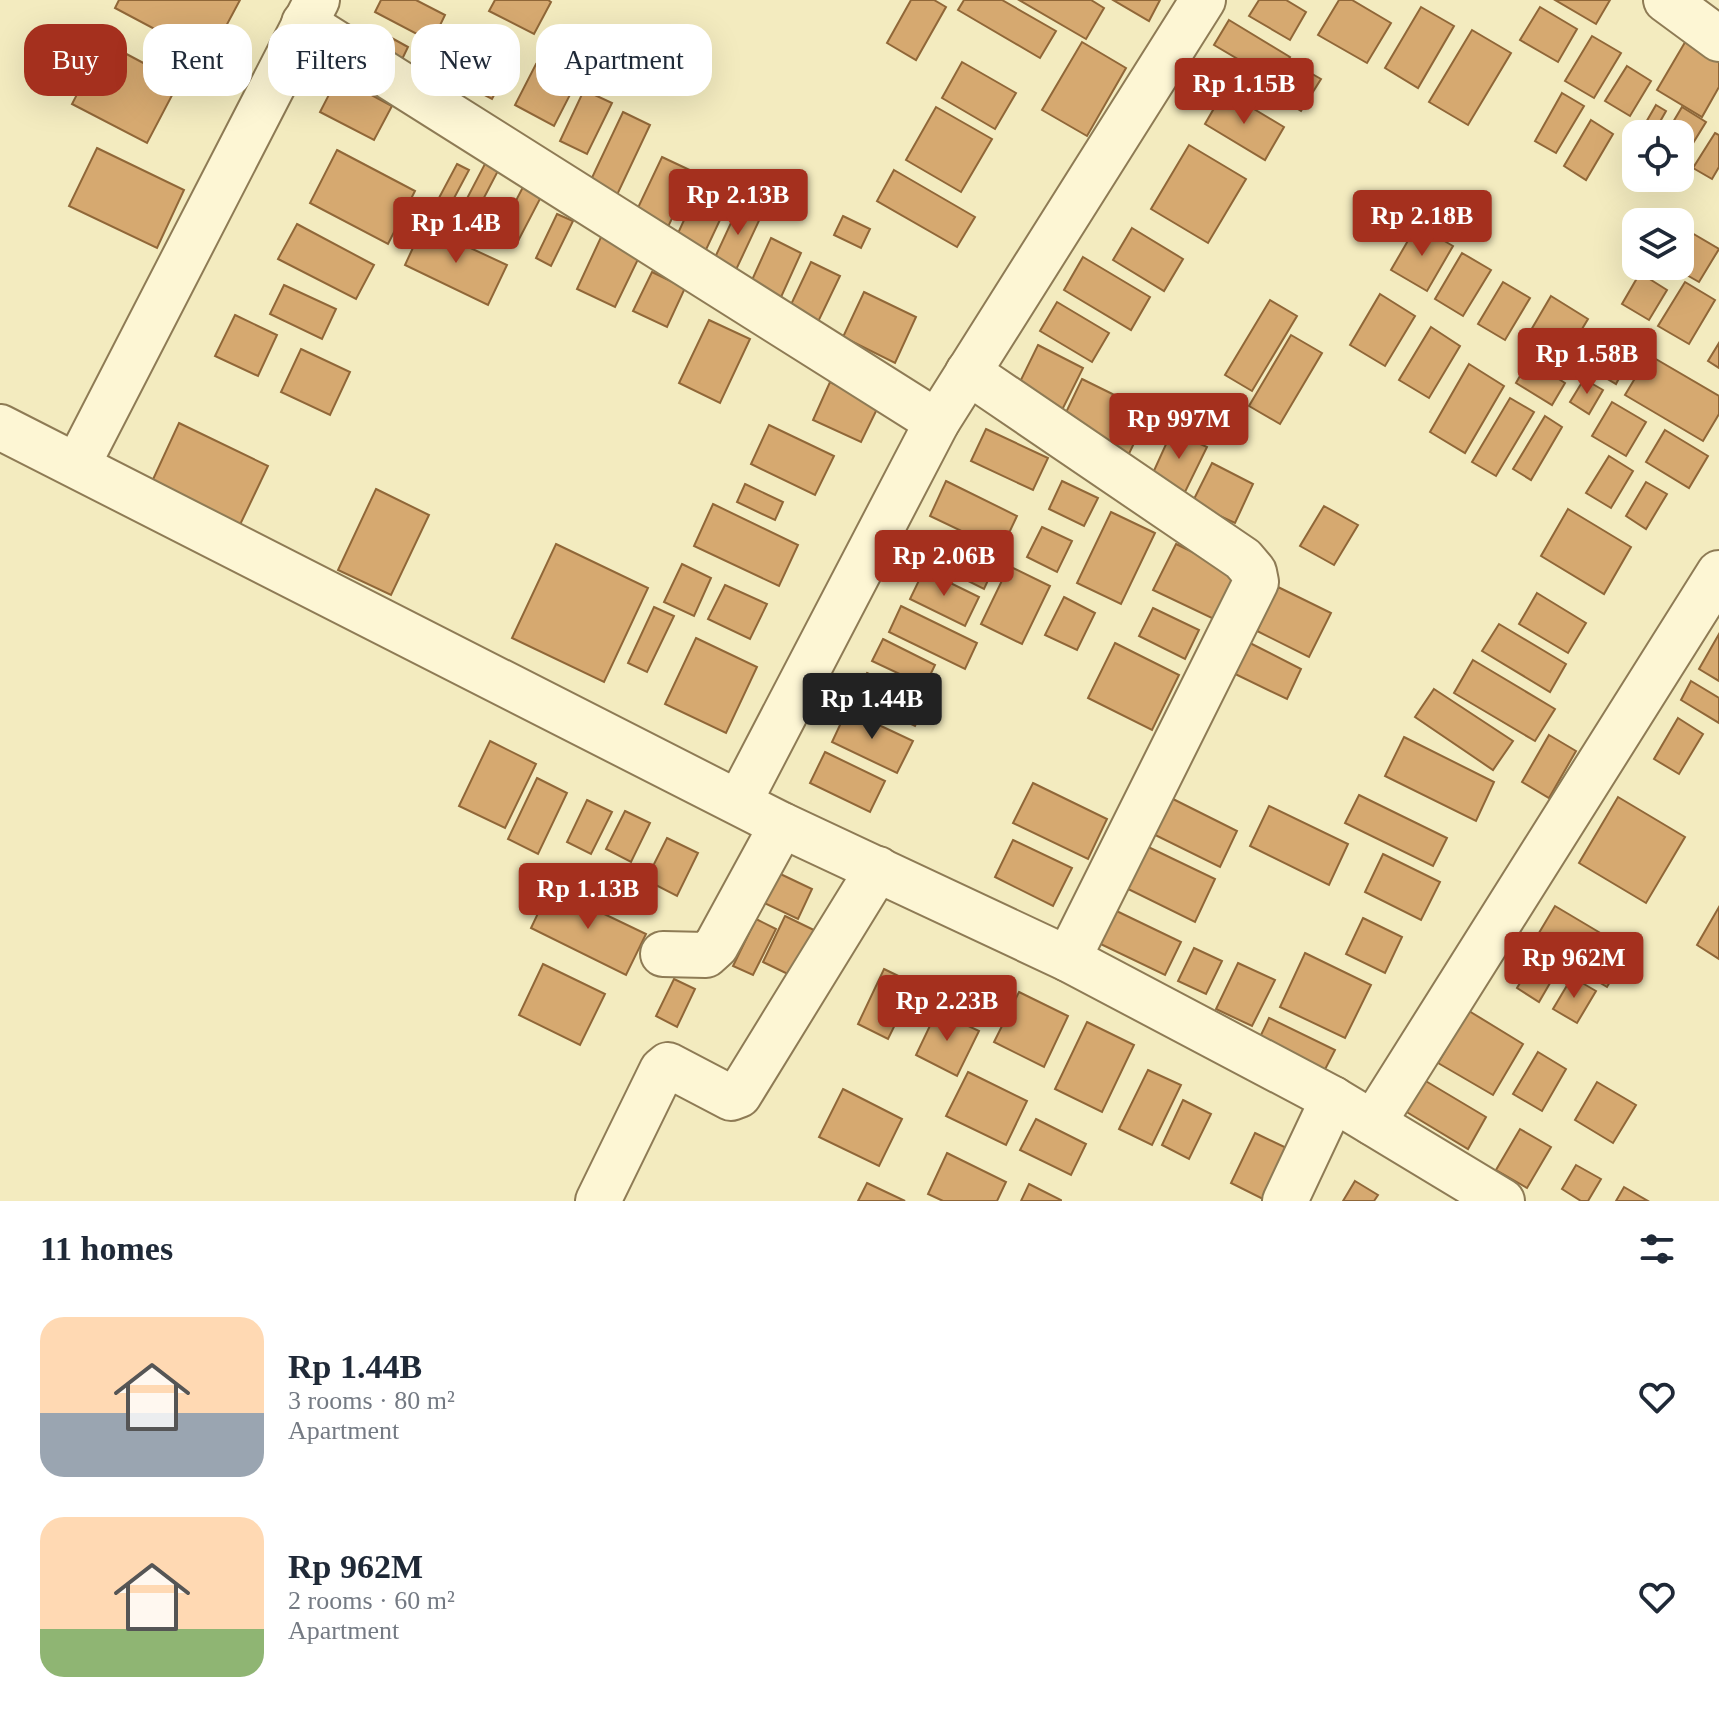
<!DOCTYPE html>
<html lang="en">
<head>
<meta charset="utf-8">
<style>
	:root { --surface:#fff; --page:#f2f2f3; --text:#1f2937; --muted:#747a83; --accent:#a5301e }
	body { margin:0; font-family:Georgia,serif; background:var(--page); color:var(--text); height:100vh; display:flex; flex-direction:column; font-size:30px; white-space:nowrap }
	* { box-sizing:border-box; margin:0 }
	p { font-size:26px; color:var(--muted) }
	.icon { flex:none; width:44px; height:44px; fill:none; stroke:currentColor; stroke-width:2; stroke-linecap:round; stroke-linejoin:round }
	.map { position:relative; height:1201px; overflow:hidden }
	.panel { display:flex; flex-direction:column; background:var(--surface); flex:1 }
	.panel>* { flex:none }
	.hud { position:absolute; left:24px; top:24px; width:800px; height:72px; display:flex; gap:16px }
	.controls { position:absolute; left:1622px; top:120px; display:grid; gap:16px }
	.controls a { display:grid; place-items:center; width:72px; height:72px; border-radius:16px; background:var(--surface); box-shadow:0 8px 32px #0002; font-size:40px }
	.price { position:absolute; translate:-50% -68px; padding:0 18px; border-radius:8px; background:var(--accent); color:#fff; font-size:26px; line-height:52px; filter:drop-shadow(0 2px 4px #0008) }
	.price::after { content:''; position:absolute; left:50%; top:48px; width:24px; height:18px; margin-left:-12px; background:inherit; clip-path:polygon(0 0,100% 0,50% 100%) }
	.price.current { background:#222; color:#fff }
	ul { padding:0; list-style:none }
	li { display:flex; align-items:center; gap:24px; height:200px; padding:0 40px }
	li span { display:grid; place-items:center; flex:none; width:224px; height:160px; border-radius:24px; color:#555 }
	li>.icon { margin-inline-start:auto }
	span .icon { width:96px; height:96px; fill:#fffc; stroke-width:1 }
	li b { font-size:34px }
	h2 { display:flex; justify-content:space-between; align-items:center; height:96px; padding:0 40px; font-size:34px }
	.pill { padding:0 28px; border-radius:24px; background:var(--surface); box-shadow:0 8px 32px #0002; font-size:28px; line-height:72px }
	.pill.current { background:var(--accent); color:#fff }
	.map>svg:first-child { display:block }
</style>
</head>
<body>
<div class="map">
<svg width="1719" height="1201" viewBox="0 0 1719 1201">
	<rect width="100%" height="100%" fill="#f3ebbf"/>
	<g fill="#d6a970" stroke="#906738" stroke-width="2">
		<path d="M 119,0 L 240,0 L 209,58 L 115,8 Z"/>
		<path d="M 381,0 L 416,0 L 445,15 L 432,42 L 375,12 Z"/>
		<path d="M 495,0 L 548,0 L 551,2 L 534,34 L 489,11 Z"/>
		<path d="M 911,0 L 934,0 L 946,7 L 916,60 L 887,43 Z"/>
		<path d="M 964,0 L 1002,0 L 1056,31 L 1040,58 L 958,10 Z"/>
		<path d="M 1019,0 L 1091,0 L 1104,8 L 1086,39 Z"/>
		<path d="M 1113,0 L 1160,0 L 1149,21 Z"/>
		<path d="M 1259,0 L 1286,0 L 1306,12 L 1290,40 L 1249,16 Z"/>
		<path d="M 1339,0 L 1352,0 L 1391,23 L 1367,63 L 1318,35 Z"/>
		<path d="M 1555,0 L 1610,0 L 1596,24 Z"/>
		<path d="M 1421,7 L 1454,26 L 1418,88 L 1385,68 Z"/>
		<path d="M 1540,7 L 1577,29 L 1558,62 L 1520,40 Z"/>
		<path d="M 1229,20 L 1290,57 L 1275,81 L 1214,45 Z"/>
		<path d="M 370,26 L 408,47 L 394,76 L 355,56 Z"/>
		<path d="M 469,27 L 517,52 L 492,99 L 444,74 Z"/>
		<path d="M 1472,30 L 1511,53 L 1468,125 L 1429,102 Z"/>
		<path d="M 1691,32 L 1719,48 L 1719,87 L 1702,117 L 1657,90 Z"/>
		<path d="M 1592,36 L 1621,53 L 1594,98 L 1565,81 Z"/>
		<path d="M 104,42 L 179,82 L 147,143 L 72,104 Z"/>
		<path d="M 1082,42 L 1126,68 L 1087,136 L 1042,110 Z"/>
		<path d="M 962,62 L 1016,93 L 995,129 L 942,98 Z"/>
		<path d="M 536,64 L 575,85 L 554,126 L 515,105 Z"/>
		<path d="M 1627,66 L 1651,81 L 1630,116 L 1605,101 Z"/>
		<path d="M 1307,71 L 1321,79 L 1301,111 L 1288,103 Z"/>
		<path d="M 338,77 L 392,106 L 374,140 L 320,112 Z"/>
		<path d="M 584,90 L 612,103 L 587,154 L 560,141 Z"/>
		<path d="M 1224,91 L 1284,127 L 1265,160 L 1205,124 Z"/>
		<path d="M 1562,93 L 1584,106 L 1556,153 L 1535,141 Z"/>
		<path d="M 1656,105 L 1666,111 L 1653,134 L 1646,134 L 1641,131 Z"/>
		<path d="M 936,107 L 992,139 L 961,192 L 906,160 Z"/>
		<path d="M 1682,107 L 1706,122 L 1682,161 L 1680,134 L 1666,134 Z"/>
		<path d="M 623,112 L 650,125 L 616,197 L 589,184 Z"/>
		<path d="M 1591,120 L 1613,134 L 1586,180 L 1564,166 Z"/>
		<path d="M 1715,133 L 1719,135 L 1719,167 L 1712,179 L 1693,168 Z"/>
		<path d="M 1189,145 L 1246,179 L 1208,243 L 1151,209 Z"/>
		<path d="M 97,148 L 184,190 L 157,248 L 69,206 Z"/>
		<path d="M 337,150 L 415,191 L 388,244 L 310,203 Z"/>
		<path d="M 662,157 L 694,172 L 667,229 L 635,214 Z"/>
		<path d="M 487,160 L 500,167 L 475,215 L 462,208 Z"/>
		<path d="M 457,164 L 469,170 L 444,217 L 432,211 Z"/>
		<path d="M 894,170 L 975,217 L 957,247 L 877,201 Z"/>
		<path d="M 705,174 L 735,188 L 703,256 L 674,242 Z"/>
		<path d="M 523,187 L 541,197 L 516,245 L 498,235 Z"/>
		<path d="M 742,199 L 764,210 L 734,274 L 712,264 Z"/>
		<path d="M 557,214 L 573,221 L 551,266 L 536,258 Z"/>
		<path d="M 843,216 L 870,229 L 861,248 L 834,235 Z"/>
		<path d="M 297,224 L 374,265 L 356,299 L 278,259 Z"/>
		<path d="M 1417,225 L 1453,246 L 1427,291 L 1391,270 Z"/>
		<path d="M 423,226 L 507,265 L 488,305 L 405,265 Z"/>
		<path d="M 1680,226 L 1719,249 L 1699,282 L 1671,266 L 1680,266 Z"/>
		<path d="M 1132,228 L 1183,259 L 1164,291 L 1113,260 Z"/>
		<path d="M 602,235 L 641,253 L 615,307 L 577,289 Z"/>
		<path d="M 771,238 L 801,253 L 777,306 L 747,291 Z"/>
		<path d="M 1462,253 L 1491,270 L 1463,316 L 1435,299 Z"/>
		<path d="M 1083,257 L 1150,297 L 1131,330 L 1064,290 Z"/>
		<path d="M 811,262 L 840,276 L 816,326 L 787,313 Z"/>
		<path d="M 652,272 L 685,288 L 667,327 L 633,311 Z"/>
		<path d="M 1640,273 L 1667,290 L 1649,320 L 1622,304 Z"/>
		<path d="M 1503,282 L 1530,298 L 1505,340 L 1478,324 Z"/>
		<path d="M 1685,282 L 1715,300 L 1689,344 L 1658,326 Z"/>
		<path d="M 284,285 L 336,309 L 322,339 L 270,314 Z"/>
		<path d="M 864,292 L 916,317 L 895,363 L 843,337 Z"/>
		<path d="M 1380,294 L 1415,316 L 1385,366 L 1350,345 Z"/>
		<path d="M 1551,296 L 1588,319 L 1561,364 L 1524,342 Z"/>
		<path d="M 1270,300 L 1297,316 L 1252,391 L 1225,375 Z"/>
		<path d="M 1057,302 L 1109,333 L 1092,362 L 1040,331 Z"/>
		<path d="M 235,315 L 277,335 L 258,376 L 215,356 Z"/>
		<path d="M 709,320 L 750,339 L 720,403 L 679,383 Z"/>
		<path d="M 1431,327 L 1460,346 L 1429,398 L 1399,380 Z"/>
		<path d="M 1291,335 L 1322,353 L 1280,424 L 1249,406 Z"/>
		<path d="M 1719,343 L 1719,368 L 1708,361 Z"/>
		<path d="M 1038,345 L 1083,368 L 1061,412 L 1016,390 Z"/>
		<path d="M 1594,347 L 1625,367 L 1616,384 L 1584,365 Z"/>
		<path d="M 301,349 L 350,372 L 330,415 L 281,392 Z"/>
		<path d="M 1649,355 L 1719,396 L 1719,414 L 1703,441 L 1625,395 Z"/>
		<path d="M 1529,360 L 1565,383 L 1552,405 L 1516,383 Z"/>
		<path d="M 1469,364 L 1504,386 L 1465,453 L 1430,432 Z"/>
		<path d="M 1082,379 L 1149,412 L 1126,460 L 1059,427 Z"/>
		<path d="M 1584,379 L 1603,390 L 1589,414 L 1570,402 Z"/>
		<path d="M 830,382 L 879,405 L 861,442 L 813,420 Z"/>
		<path d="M 1510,398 L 1534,412 L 1496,476 L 1472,462 Z"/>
		<path d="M 1612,402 L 1646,422 L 1626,456 L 1592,436 Z"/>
		<path d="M 1545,416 L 1562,427 L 1531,480 L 1513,469 Z"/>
		<path d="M 179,423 L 268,466 L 237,531 L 149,488 Z"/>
		<path d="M 769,425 L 834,456 L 815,495 L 751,464 Z"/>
		<path d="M 986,429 L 1048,458 L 1033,490 L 971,461 Z"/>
		<path d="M 1665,430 L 1708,456 L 1689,488 L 1646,462 Z"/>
		<path d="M 1172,431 L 1207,447 L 1185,492 L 1152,475 Z"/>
		<path d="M 1609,456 L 1633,471 L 1611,508 L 1586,493 Z"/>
		<path d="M 1212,463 L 1253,484 L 1235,523 L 1192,503 Z"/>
		<path d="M 946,481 L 1017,516 L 1001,550 L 930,516 Z"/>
		<path d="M 1062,481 L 1098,498 L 1084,526 L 1049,509 Z"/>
		<path d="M 1646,482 L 1667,494 L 1646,529 L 1626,516 Z"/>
		<path d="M 745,484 L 783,502 L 775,520 L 737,502 Z"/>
		<path d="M 376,489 L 429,515 L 391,595 L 338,570 Z"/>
		<path d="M 713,504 L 798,545 L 779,586 L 694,546 Z"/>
		<path d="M 1324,506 L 1358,525 L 1334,565 L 1300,546 Z"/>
		<path d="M 1568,509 L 1631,547 L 1604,594 L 1541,556 Z"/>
		<path d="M 1111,512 L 1155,533 L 1121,604 L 1077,583 Z"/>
		<path d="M 1042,527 L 1072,541 L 1057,572 L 1027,557 Z"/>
		<path d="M 940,533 L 997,561 L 984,589 L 926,560 Z"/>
		<path d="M 556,544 L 648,588 L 604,682 L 512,638 Z"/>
		<path d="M 1176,544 L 1238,574 L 1216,620 L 1153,590 Z"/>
		<path d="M 682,564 L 711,578 L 694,616 L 664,602 Z"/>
		<path d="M 1009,566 L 1050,586 L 1022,644 L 981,624 Z"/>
		<path d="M 924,570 L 979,597 L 965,626 L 910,599 Z"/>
		<path d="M 725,585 L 767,604 L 750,639 L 708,619 Z"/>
		<path d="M 1278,587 L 1331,613 L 1309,657 L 1257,631 Z"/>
		<path d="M 1537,593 L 1586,623 L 1568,653 L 1519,624 Z"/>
		<path d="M 1064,597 L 1095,613 L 1077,650 L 1045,635 Z"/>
		<path d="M 901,606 L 977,643 L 965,669 L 889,632 Z"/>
		<path d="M 654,607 L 674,616 L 647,672 L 628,663 Z"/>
		<path d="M 1153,608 L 1199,630 L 1185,659 L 1139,636 Z"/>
		<path d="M 1499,624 L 1566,664 L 1550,692 L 1482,651 Z"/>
		<path d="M 1719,634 L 1719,681 L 1699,669 Z"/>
		<path d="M 696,638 L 757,667 L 726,733 L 665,704 Z"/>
		<path d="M 883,639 L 935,665 L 925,686 L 872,661 Z"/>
		<path d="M 1246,641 L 1301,669 L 1287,699 L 1231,672 Z"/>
		<path d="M 1115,643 L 1179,675 L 1152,730 L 1088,698 Z"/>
		<path d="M 1473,660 L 1555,709 L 1535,741 L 1454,693 Z"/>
		<path d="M 867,673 L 926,702 L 915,726 L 855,697 Z"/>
		<path d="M 1691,681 L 1719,698 L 1719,723 L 1681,700 Z"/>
		<path d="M 1434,689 L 1513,741 L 1493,770 L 1415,717 Z"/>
		<path d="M 847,710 L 913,741 L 897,773 L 832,742 Z"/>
		<path d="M 1678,718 L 1703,734 L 1679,774 L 1654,759 Z"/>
		<path d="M 1549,735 L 1576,751 L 1549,798 L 1522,782 Z"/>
		<path d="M 1404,737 L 1494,782 L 1476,821 L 1385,776 Z"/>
		<path d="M 490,741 L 536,764 L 505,828 L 459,806 Z"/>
		<path d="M 825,752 L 885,781 L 870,812 L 810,783 Z"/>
		<path d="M 537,778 L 567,793 L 538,854 L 508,839 Z"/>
		<path d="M 1033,783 L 1107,819 L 1088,859 L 1013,823 Z"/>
		<path d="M 1159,792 L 1237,831 L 1220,867 L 1141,828 Z"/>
		<path d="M 1359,795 L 1447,838 L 1433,866 L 1345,823 Z"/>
		<path d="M 1618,797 L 1685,837 L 1646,903 L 1579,863 Z"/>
		<path d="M 587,800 L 612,812 L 591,854 L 567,842 Z"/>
		<path d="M 1269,806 L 1348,844 L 1329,885 L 1250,846 Z"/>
		<path d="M 625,811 L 650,823 L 631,862 L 606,849 Z"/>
		<path d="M 667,838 L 698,853 L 677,896 L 646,880 Z"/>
		<path d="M 1013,840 L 1072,868 L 1053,906 L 995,877 Z"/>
		<path d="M 1140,843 L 1215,879 L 1195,922 L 1120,885 Z"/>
		<path d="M 1383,854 L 1440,882 L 1421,920 L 1365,892 Z"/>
		<path d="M 772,870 L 812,889 L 798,919 L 758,900 Z"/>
		<path d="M 550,888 L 646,934 L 626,975 L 531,928 Z"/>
		<path d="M 1102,904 L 1181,942 L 1165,975 L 1086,937 Z"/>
		<path d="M 1555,906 L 1629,950 L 1607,987 L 1533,943 Z"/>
		<path d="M 1719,907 L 1719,959 L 1697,945 Z"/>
		<path d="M 785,916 L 818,932 L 796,978 L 763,962 Z"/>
		<path d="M 1363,918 L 1402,937 L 1385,973 L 1346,954 Z"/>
		<path d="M 756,919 L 776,929 L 753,975 L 733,966 Z"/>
		<path d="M 1194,948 L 1222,961 L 1206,994 L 1178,981 Z"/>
		<path d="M 1305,953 L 1371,985 L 1345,1038 L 1280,1007 Z"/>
		<path d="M 1535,958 L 1557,971 L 1539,1002 L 1517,988 Z"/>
		<path d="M 1238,963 L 1275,980 L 1252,1026 L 1216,1009 Z"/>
		<path d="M 543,964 L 605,994 L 580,1045 L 519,1015 Z"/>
		<path d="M 884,969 L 915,984 L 888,1039 L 858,1024 Z"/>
		<path d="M 1572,977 L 1596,991 L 1577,1023 L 1553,1009 Z"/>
		<path d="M 674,979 L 695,989 L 677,1027 L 656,1016 Z"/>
		<path d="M 1019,992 L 1068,1016 L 1044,1067 L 994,1042 Z"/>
		<path d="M 937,1011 L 979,1031 L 957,1076 L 916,1055 Z"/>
		<path d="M 1469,1011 L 1523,1044 L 1493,1095 L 1438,1063 Z"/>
		<path d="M 1269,1018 L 1335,1050 L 1317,1085 L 1252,1054 Z"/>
		<path d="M 1087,1022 L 1134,1045 L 1102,1112 L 1055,1089 Z"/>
		<path d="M 1538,1052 L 1566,1069 L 1542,1111 L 1513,1094 Z"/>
		<path d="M 1148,1070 L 1181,1085 L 1152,1145 L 1119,1129 Z"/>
		<path d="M 968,1072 L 1027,1101 L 1006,1145 L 946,1116 Z"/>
		<path d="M 1424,1080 L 1486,1117 L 1468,1149 L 1405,1111 Z"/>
		<path d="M 1597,1082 L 1636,1105 L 1613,1143 L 1575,1120 Z"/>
		<path d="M 843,1089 L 902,1119 L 879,1166 L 819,1137 Z"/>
		<path d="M 1183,1100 L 1211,1114 L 1189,1159 L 1162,1145 Z"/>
		<path d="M 1036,1119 L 1086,1144 L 1071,1175 L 1020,1150 Z"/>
		<path d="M 1520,1129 L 1551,1147 L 1527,1188 L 1496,1170 Z"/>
		<path d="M 1255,1133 L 1295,1152 L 1267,1201 L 1231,1183 Z"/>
		<path d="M 947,1153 L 1006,1182 L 997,1201 L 943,1201 L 928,1194 Z"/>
		<path d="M 1576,1165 L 1601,1179 L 1588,1201 L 1581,1201 L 1562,1189 Z"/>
		<path d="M 1355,1181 L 1378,1195 L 1374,1201 L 1343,1201 Z"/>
		<path d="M 867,1183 L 905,1201 L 858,1201 Z"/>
		<path d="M 1029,1184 L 1061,1200 L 1061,1201 L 1021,1201 Z"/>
		<path d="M 1624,1187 L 1648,1201 L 1616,1201 Z"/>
	</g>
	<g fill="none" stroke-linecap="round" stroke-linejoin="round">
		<defs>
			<g id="minor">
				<path d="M 1666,0 L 1719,39"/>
				<path d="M 304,23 L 937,422"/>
				<path d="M 968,372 L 1243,559 L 1254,572 L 1256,582 L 1068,959"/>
				<path d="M 0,427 L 782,825 L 1068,959 L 1333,1099 L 1502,1201"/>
				<path d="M 78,464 L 317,0"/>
				<path d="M 739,802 L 937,422 L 1203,0"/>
				<path d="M 663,954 L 706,955 L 716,946 L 782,825"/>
				<path d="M 1373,1123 L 1719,573"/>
				<path d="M 598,1201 L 662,1070 L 668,1065 L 731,1098 L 739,1095 L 878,869"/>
				<path d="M 1285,1201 L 1333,1099"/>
			</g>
		</defs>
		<use href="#minor" stroke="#8e7b55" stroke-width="48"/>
		<use href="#minor" stroke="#fdf6d4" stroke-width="44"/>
	</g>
</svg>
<div class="controls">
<a><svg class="icon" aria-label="locate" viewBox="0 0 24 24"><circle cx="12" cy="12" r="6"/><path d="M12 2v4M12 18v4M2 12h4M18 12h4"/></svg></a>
<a><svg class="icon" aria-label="layers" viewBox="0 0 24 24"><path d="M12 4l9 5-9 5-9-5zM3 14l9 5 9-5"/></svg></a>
</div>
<b class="price" style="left:1244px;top:126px">Rp 1.15B</b>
<b class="price" style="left:738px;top:237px">Rp 2.13B</b>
<b class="price" style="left:1422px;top:258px">Rp 2.18B</b>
<b class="price" style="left:456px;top:265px">Rp 1.4B</b>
<b class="price" style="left:1587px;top:396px">Rp 1.58B</b>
<b class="price" style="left:1179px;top:461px">Rp 997M</b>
<b class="price" style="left:944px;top:598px">Rp 2.06B</b>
<b class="price current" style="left:872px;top:741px">Rp 1.44B</b>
<b class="price" style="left:588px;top:931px">Rp 1.13B</b>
<b class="price" style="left:1574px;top:1000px">Rp 962M</b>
<b class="price" style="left:947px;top:1043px">Rp 2.23B</b>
<div class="hud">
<a class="pill current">Buy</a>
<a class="pill">Rent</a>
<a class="pill">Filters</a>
<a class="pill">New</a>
<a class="pill">Apartment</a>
</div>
</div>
<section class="panel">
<h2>11 homes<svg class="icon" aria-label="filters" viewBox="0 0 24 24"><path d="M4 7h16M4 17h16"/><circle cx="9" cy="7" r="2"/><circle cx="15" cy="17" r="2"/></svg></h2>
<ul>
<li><span style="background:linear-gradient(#ffd9b3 60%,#9aa5b1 0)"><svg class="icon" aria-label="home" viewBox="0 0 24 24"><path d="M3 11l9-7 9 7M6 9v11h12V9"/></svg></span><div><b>Rp 1.44B</b><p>3 rooms · 80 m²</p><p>Apartment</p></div><svg class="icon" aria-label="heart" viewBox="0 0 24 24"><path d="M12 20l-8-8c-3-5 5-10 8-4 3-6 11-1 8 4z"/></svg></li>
<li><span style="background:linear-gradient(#ffd9b3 70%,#8fb573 0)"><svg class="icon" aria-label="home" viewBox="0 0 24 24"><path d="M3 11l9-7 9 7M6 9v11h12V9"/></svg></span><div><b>Rp 962M</b><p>2 rooms · 60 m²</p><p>Apartment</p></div><svg class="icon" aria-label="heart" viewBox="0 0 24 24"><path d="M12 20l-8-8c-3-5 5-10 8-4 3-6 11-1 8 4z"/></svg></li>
</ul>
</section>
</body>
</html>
